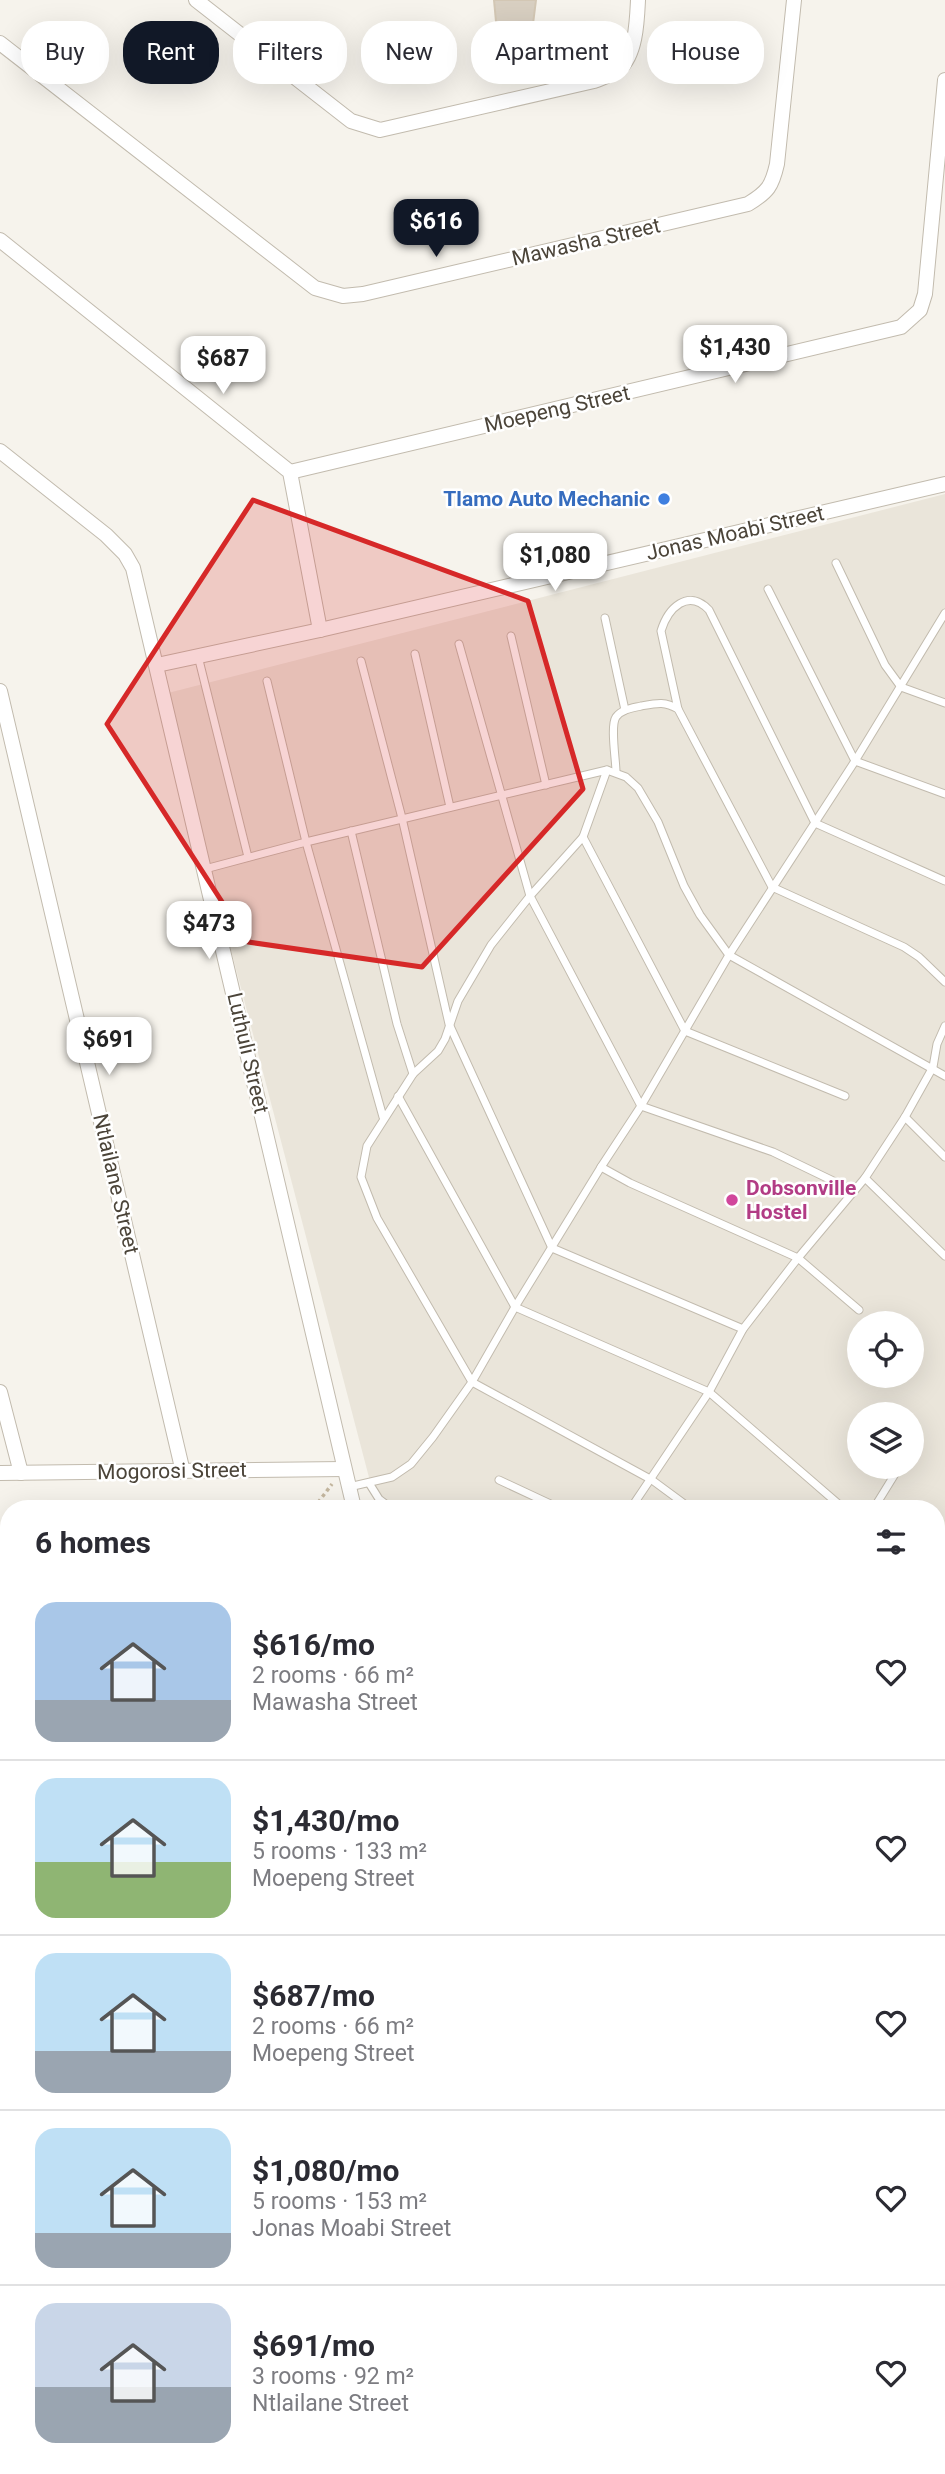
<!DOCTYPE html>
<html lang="en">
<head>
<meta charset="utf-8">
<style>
	:root { --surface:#fff; --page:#f2f2f3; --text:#2b2b33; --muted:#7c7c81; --line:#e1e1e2; --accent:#111827 }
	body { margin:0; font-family:Roboto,sans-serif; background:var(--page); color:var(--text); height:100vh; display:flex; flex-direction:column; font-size:26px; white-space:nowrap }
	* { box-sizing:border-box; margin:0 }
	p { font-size:23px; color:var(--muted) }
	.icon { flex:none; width:38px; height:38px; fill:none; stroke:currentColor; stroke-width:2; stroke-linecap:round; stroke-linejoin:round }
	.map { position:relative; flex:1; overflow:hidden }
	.side { position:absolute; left:0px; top:1500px; width:945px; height:975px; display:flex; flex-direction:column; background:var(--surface); border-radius:28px 28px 0 0; box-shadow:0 7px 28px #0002 }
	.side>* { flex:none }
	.guide { position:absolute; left:21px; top:21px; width:903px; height:63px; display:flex; gap:14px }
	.fabs { position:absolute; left:847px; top:1311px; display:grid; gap:14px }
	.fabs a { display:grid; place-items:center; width:77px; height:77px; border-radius:50%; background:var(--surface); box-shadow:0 7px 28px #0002; font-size:35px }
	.price { position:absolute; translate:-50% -60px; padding:0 16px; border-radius:14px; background:#fff; color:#222; font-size:23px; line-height:46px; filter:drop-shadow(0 2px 4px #0008) }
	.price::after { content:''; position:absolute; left:50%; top:42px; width:21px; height:16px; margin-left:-10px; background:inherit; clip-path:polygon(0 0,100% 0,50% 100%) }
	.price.selected { background:var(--accent); color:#fff }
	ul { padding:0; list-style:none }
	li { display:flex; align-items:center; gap:21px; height:175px; padding:0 35px }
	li+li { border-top:2px solid var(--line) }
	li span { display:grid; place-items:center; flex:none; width:196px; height:140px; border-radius:21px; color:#555 }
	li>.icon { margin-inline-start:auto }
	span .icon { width:84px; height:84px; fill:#fffc; stroke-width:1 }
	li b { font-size:30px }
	h2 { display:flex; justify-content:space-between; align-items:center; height:84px; padding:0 35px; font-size:30px }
	.pill { padding:0 24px; border-radius:28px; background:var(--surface); box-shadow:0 7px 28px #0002; font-size:24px; line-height:63px }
	.pill.selected { background:var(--accent); color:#fff }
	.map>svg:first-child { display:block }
</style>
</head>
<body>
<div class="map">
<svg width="945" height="2474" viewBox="0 0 945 2474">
	<rect width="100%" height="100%" fill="#f6f3ec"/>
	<path fill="#eae5da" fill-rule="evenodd" d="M 945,494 L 945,1819 L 936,1818 L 936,1508 L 377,1508 L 164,694 ZM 859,1323 L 912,1323 L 912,1376 L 859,1376 ZM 859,1414 L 912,1414 L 912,1466 L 859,1466 Z"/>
	<rect fill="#f6e3e0" x="10" y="2466" width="228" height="8"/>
	<path fill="#d8cfc1" stroke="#d3c7b4" stroke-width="2" d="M 494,0 L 536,0 L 533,24 L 497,32 Z"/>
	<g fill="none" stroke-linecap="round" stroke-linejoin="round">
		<defs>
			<g id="service">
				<path d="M 836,563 L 885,665 L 901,687 L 945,703"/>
				<path d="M 768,589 L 855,761 L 945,794"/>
				<path d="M 605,618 L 625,710"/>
				<path d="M 511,636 L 546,785"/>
				<path d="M 459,644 L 530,896 L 641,1106 L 773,1152 L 854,1191"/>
				<path d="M 415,654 L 450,807"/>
				<path d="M 198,656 L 248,857"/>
				<path d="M 361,661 L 402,818 L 449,1024 L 552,1248 L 743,1329"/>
				<path d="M 267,681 L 306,842 L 383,1117"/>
				<path d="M 678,709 L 661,631 C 668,608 688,588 709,610 L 815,823 L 945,881"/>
				<path d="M 607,770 L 583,837 L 530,896 L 491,945 L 458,1001 L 445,1039 L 438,1051 L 413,1074 L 367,1146 L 361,1177 L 377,1218 L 472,1382 L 652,1480 L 690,1508"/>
				<path d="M 616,772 C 616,760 610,726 616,717 C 622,709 633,708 641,706 C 657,703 665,701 678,709 L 772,887 L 904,947 L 919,957 L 945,982"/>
				<path d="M 351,831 L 397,1024 L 413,1074"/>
				<path d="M 583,837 L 685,1031 L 845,1096"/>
				<path d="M 205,869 L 306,842 L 607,770 L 626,777 L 638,788 L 658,822 L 684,886 L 700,915 L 729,955 L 945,1076"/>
				<path d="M 398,1096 L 515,1307 L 709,1392 L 843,1508"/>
				<path d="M 905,1117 L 945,1157"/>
				<path d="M 601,1167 L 630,1183 L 798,1258 L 859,1310"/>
				<path d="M 865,1178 L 945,1256"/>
				<path d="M 499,1480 L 559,1508"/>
				<path d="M 369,1483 L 379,1499 L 391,1508"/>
				<path d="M 349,1487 L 392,1477 L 411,1464 L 433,1437 L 472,1382 L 515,1307 L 601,1167 L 641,1106 L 729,955 L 855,761 L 945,613"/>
				<path d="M 631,1508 L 709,1392 L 743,1329 L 798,1258 L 865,1178 L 905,1117 L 933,1067 L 937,1044 L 945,1026"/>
				<path d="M 874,1508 L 895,1474"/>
				<path d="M 936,1551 L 945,1554"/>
				<path d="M 936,1646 L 945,1649"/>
				<path d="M 936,1738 L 945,1741"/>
				<path d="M 816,2466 L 817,2470"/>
				<path d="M 25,2474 L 25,2466"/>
			</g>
			<g id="minor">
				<path d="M 196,0 L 351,121 L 380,130 L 594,81 C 602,78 612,75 619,69 C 636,55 637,21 638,0"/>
				<path d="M 0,43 L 315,288 L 343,296 L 363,294 L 748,204 C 768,192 772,186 777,164 L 794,0"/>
				<path d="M 0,240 L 290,472 L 320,630"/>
				<path d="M 0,451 L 106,535 L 125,554 L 133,568 L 354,1508"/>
				<path d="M 290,472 L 901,327 L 920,310 L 925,294 L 945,80"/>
				<path d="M 157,665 L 320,630 L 945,484"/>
				<path d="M 0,691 L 183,1472"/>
				<path d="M 0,1392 L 21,1473"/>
				<path d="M 0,1473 L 344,1469"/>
				<path d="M 0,1635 L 9,1635"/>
				<path d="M 0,1799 L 9,1799"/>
				<path d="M 0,2048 L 9,2037"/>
				<path d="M 0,2077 L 9,2084"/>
				<path d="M 0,2176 L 9,2183"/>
				<path d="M 936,2181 L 945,2179"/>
				<path d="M 0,2314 L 9,2292"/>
			</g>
			<path id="secondary" d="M 597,2466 L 600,2474"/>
		</defs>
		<use href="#service" stroke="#c2bbae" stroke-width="9"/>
		<use href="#minor" stroke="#c2bbae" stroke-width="16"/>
		<use href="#secondary" stroke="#d6c79b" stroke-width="21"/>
		<path stroke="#c4b79f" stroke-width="3.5" stroke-dasharray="3.5 3.5" stroke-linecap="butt" d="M 314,1508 L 332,1484"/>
		<use href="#service" stroke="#fff" stroke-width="7"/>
		<use href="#minor" stroke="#fff" stroke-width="14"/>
		<use href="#secondary" stroke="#fff3cd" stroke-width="19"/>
	</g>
	<path fill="#d62828" fill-opacity="0.2" stroke="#d62828" stroke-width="5" stroke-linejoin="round" d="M 253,500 L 528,601 L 583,789 L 422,967 L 248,942 L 107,724 Z"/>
	<circle fill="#3f7fe0" stroke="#fff" stroke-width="2.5" cx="664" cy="499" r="7"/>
	<circle fill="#d1479c" stroke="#fff" stroke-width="2.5" cx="732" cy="1200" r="7"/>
	<g text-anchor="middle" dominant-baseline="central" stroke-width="5" stroke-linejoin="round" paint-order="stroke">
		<g font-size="21" fill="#4b4439" stroke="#fff">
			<text transform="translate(586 242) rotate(-13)">Mawasha Street</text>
			<text transform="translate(557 409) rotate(-13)">Moepeng Street</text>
			<text transform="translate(735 533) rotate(-13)">Jonas Moabi Street</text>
			<text transform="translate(248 1053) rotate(77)">Luthuli Street</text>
			<text transform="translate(116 1184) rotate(77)">Ntlailane Street</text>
			<text transform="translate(172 1471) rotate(-1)">Mogorosi Street</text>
		</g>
		<g font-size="21" font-weight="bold" fill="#366cbe" stroke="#fff" text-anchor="end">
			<text x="650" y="499">Tlamo Auto Mechanic</text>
		</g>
		<g font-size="21" font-weight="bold" fill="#b23c85" stroke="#fff" text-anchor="start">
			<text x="746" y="1188">Dobsonville<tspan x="746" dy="24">Hostel</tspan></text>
		</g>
	</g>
</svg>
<div class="fabs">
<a><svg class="icon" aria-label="locate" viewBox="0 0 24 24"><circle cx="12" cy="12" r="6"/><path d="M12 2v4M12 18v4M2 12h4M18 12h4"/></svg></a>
<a><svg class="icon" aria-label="layers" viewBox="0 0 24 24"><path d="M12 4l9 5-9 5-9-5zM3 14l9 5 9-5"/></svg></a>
</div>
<b class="price selected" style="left:436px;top:259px">$616</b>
<b class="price" style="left:735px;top:385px">$1,430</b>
<b class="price" style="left:223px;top:396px">$687</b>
<b class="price" style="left:555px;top:593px">$1,080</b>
<b class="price" style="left:209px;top:961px">$473</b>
<b class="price" style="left:109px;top:1077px">$691</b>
<div class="guide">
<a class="pill">Buy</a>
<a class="pill selected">Rent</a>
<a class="pill">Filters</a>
<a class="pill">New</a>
<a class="pill">Apartment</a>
<a class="pill">House</a>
</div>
<section class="side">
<h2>6 homes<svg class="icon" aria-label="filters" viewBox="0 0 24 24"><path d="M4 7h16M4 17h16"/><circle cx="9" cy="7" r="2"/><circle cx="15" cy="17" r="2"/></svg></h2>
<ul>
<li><span style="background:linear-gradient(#a9c7e8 70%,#9aa5b1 0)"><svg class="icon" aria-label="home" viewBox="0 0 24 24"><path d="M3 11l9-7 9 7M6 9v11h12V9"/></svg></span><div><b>$616/mo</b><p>2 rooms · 66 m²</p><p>Mawasha Street</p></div><svg class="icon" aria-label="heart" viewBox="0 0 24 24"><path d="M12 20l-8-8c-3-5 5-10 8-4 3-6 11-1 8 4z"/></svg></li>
<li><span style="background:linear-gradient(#bfe0f5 60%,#8fb573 0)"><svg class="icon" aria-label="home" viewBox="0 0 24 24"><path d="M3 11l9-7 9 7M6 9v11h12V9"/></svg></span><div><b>$1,430/mo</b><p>5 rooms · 133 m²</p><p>Moepeng Street</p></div><svg class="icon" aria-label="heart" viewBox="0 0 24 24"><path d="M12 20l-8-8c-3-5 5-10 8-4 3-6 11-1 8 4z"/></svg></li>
<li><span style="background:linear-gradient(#bfe0f5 70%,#9aa5b1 0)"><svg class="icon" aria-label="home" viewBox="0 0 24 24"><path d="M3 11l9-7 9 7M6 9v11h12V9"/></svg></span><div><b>$687/mo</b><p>2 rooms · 66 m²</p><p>Moepeng Street</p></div><svg class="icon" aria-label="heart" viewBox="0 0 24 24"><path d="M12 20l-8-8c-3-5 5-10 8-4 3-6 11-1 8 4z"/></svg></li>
<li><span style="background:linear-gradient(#bfe0f5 75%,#9aa5b1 0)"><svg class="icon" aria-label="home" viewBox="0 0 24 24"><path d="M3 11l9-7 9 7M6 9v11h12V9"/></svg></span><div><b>$1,080/mo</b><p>5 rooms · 153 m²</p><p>Jonas Moabi Street</p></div><svg class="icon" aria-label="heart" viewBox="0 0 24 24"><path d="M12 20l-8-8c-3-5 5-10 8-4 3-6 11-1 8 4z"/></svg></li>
<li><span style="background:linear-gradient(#c9d6e8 60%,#9aa5b1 0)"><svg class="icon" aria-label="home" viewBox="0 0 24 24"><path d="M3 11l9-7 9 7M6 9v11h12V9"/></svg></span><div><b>$691/mo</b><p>3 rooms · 92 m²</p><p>Ntlailane Street</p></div><svg class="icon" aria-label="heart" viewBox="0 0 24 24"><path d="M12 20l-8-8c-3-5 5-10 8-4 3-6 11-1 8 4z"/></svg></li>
</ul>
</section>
</div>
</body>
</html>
